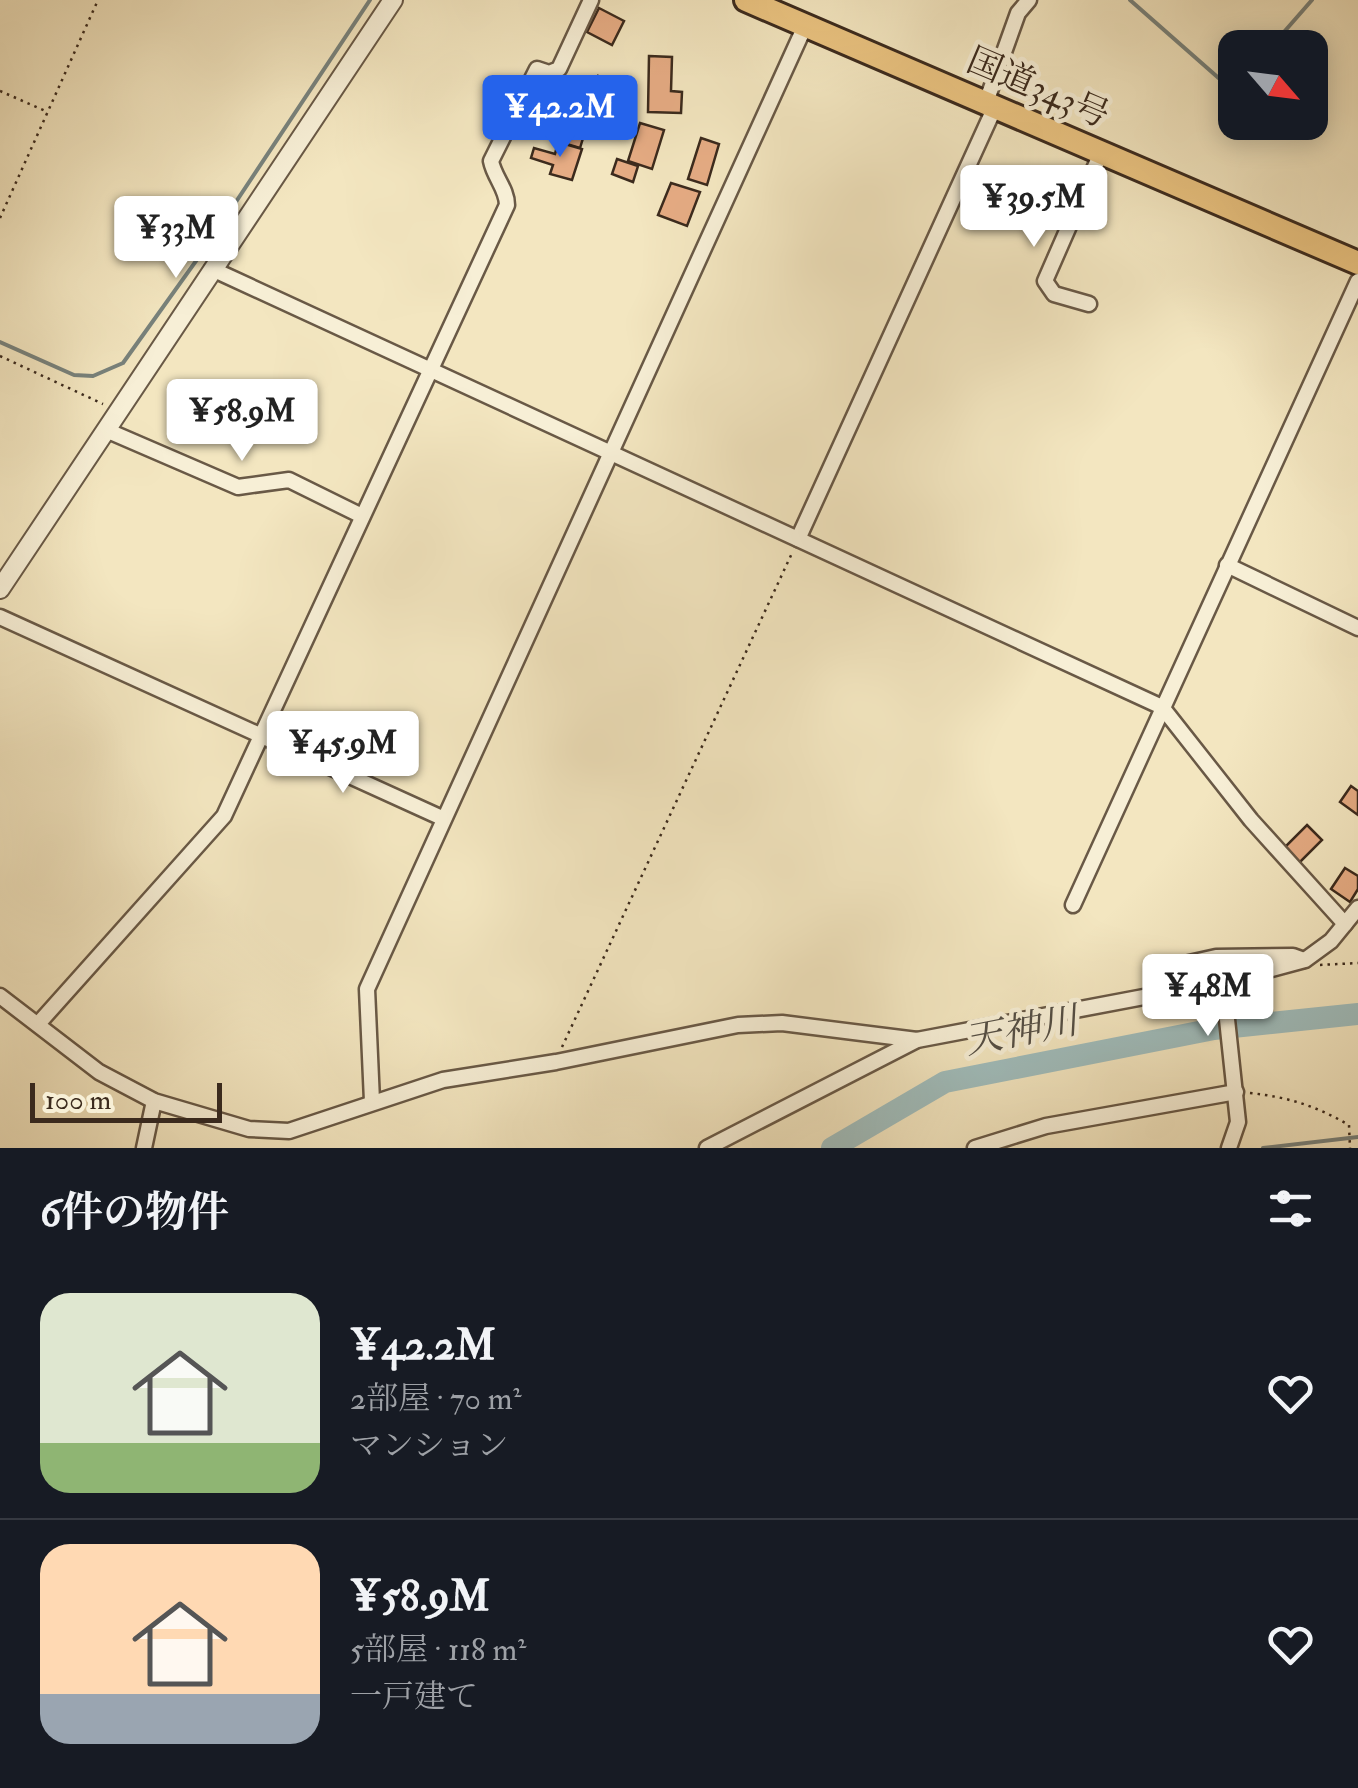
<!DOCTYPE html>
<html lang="ja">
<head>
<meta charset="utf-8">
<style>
	:root { --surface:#171b24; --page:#20242c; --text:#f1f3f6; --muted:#9ea1a6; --line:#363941; --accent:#2563eb }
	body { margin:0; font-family:"IM FELL Double Pica","Noto Serif JP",serif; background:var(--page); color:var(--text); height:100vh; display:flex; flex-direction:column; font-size:38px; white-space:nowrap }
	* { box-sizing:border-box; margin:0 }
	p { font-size:32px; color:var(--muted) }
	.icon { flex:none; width:55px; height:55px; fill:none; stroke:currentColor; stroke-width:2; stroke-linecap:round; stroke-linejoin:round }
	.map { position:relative; height:1148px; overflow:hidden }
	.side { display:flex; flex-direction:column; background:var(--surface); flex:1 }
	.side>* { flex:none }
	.needle { width:65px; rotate:118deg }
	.controls { position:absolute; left:1218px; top:30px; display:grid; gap:20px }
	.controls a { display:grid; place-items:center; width:110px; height:110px; border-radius:20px; background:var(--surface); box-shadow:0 5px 25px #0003; font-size:50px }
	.scale { position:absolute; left:30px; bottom:25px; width:192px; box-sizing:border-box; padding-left:10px; border:5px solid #3b2a1d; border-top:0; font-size:28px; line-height:35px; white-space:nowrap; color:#3b2a1d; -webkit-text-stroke:8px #f7efd6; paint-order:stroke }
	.price { position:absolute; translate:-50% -85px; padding:0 22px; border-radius:10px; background:#fff; color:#222; font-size:32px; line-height:65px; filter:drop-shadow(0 2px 5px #0008) }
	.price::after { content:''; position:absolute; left:50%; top:60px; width:30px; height:22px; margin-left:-15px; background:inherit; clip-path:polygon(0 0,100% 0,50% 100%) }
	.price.current { background:var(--accent); color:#fff }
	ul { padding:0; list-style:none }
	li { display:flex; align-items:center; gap:30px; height:250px; padding:0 40px }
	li+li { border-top:2px solid var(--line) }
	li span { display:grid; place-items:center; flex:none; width:280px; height:200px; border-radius:30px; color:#555 }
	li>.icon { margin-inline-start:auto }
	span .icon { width:120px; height:120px; fill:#fffc; stroke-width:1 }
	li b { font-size:42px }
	h2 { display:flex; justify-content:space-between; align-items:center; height:120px; padding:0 40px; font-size:42px }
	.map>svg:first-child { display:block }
</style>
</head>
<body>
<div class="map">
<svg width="1358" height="1148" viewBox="0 0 1358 1148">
	<rect width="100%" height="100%" fill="#f3e6c0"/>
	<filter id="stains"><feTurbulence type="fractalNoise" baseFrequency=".002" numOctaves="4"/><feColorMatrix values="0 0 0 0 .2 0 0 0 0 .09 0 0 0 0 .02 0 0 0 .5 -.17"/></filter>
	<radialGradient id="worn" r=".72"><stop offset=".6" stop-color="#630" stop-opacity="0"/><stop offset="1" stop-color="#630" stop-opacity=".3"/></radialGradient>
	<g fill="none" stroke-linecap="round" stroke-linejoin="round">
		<g stroke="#78827c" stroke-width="4">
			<path d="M 1130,0 L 1222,81 L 1235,85"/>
			<path d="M 1270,48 L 1312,0"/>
			<path d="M 0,342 L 74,375 L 93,376 L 123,363 L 206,247 L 370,0"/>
			<path d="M 1263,1148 L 1358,1137"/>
		</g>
		<path stroke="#a0bdbc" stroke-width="22" d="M 832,1148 L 945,1082 L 1214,1029 L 1358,1014"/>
	</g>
	<g fill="#e6ac84" stroke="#3b2a1d" stroke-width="2.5">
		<path d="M 599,8 L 624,21 L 612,45 L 587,32 Z"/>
		<path d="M 649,56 L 672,57 L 671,91 L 682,92 L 681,113 L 648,112 Z"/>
		<path d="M 598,76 L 618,85 L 610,103 L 590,94 Z"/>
		<path d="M 540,82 L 554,90 L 537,124 L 522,116 Z"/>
		<path d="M 575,104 L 592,109 L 580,148 L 563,143 Z"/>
		<path d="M 640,123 L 664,130 L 652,169 L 628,161 Z"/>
		<path d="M 701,138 L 719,144 L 707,185 L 688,179 Z"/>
		<path d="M 558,142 L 582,149 L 572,180 L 550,174 L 553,165 L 531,158 L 534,148 L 555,154 Z"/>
		<path d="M 617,159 L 638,166 L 633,182 L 612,174 Z"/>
		<path d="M 671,183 L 700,192 L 687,226 L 658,215 Z"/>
		<path d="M 1351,786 L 1358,791 L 1358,815 L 1340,802 Z"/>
		<path d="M 1307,825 L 1322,840 L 1298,864 L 1283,849 Z"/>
		<path d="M 1345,868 L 1358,876 L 1358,889 L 1350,902 L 1331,889 Z"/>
	</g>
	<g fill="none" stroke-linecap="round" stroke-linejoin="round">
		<defs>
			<g id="minor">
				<path d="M 985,105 L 1018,13 L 1029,0"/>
				<path d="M 212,269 L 1162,707 L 1251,820 L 1345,924"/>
				<path d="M 1089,304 L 1054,294 L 1045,281 L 1101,153"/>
				<path d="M 106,430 L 238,487 L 289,480 L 362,516"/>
				<path d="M 798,539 L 994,109"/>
				<path d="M 1227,565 L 1358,628"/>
				<path d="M 0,617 L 442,818"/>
				<path d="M 1073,905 L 1358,281"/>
				<path d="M 1180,965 L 1216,957 L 1293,956 L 1304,960"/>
				<path d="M 1223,982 L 1238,1122 L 1229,1148"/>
				<path d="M 0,996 L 99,1072 L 154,1101 L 249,1129 L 289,1131 L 443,1080 L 556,1062 L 738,1025 L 782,1023 L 917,1040"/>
				<path d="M 38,1024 L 224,816 L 507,205 C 507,189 494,177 491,161 L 537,69 L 549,73 L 559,69 L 591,0"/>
				<path d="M 372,1101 L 367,989 L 805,26"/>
				<path d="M 144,1148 L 154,1101"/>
				<path d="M 707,1148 L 917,1040 L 1223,982 L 1305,960 L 1331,941 L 1358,908"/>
				<path d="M 975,1148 L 1046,1126 L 1236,1092"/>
			</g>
			<path id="tertiary" d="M 0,589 L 393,0"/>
			<path id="trunk" d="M 746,0 L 1358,263"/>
		</defs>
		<use href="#minor" stroke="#695946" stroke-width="19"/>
		<use href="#tertiary" stroke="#695946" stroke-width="22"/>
		<use href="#trunk" stroke="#3b2a1d" stroke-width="28"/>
		<g stroke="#3b2a1d" stroke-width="2.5" stroke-dasharray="2.5 5" stroke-linecap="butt">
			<path d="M 0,91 L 48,112"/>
			<path d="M 0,218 L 98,0"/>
			<path d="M 0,356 L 103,404"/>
			<path d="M 1320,965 L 1358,963"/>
			<path d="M 562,1047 L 793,551"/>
			<path d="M 1250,1093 C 1288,1097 1316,1106 1349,1125 L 1350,1148"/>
		</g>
		<use href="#minor" stroke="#f7efd6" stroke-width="14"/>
		<use href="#tertiary" stroke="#f7efd6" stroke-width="18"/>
		<use href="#trunk" stroke="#eac380" stroke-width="22"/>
	</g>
	<g text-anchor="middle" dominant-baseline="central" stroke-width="9" stroke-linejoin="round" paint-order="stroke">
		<g font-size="35" fill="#3b2a1d" stroke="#f7efd6">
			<text transform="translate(1038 88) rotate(23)">国道343号</text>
		</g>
		<g font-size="38" font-style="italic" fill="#544f45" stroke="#f7efd6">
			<text transform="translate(1021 1031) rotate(-11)">天神川</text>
		</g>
	</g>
	<rect width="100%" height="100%" filter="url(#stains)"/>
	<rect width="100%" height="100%" fill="url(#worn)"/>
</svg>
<div class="controls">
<a><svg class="needle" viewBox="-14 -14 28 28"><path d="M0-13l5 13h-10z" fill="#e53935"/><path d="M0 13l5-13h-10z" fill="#9ea1a6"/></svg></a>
</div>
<div class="scale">100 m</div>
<b class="price current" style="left:560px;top:160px">¥42.2M</b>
<b class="price" style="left:1034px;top:250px">¥39.5M</b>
<b class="price" style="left:176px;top:281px">¥33M</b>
<b class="price" style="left:242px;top:464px">¥58.9M</b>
<b class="price" style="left:343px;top:796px">¥45.9M</b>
<b class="price" style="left:1208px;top:1039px">¥48M</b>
</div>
<section class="side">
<h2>6件の物件<svg class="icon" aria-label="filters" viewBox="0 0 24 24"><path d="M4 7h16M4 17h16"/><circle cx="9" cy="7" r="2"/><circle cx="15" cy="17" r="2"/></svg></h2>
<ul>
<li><span style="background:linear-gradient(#dfe7d0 75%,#8fb573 0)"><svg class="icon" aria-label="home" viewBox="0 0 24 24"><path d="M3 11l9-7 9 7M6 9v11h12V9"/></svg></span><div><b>¥42.2M</b><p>2部屋 · 70 m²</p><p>マンション</p></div><svg class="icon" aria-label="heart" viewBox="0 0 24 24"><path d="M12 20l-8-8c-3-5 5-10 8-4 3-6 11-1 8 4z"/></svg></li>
<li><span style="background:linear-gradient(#ffd9b3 75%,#9aa5b1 0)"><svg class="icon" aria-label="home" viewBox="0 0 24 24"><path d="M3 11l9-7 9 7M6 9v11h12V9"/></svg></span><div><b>¥58.9M</b><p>5部屋 · 118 m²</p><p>一戸建て</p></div><svg class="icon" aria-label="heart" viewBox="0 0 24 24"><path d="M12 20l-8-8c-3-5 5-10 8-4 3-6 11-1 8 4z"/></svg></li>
</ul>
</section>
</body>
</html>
